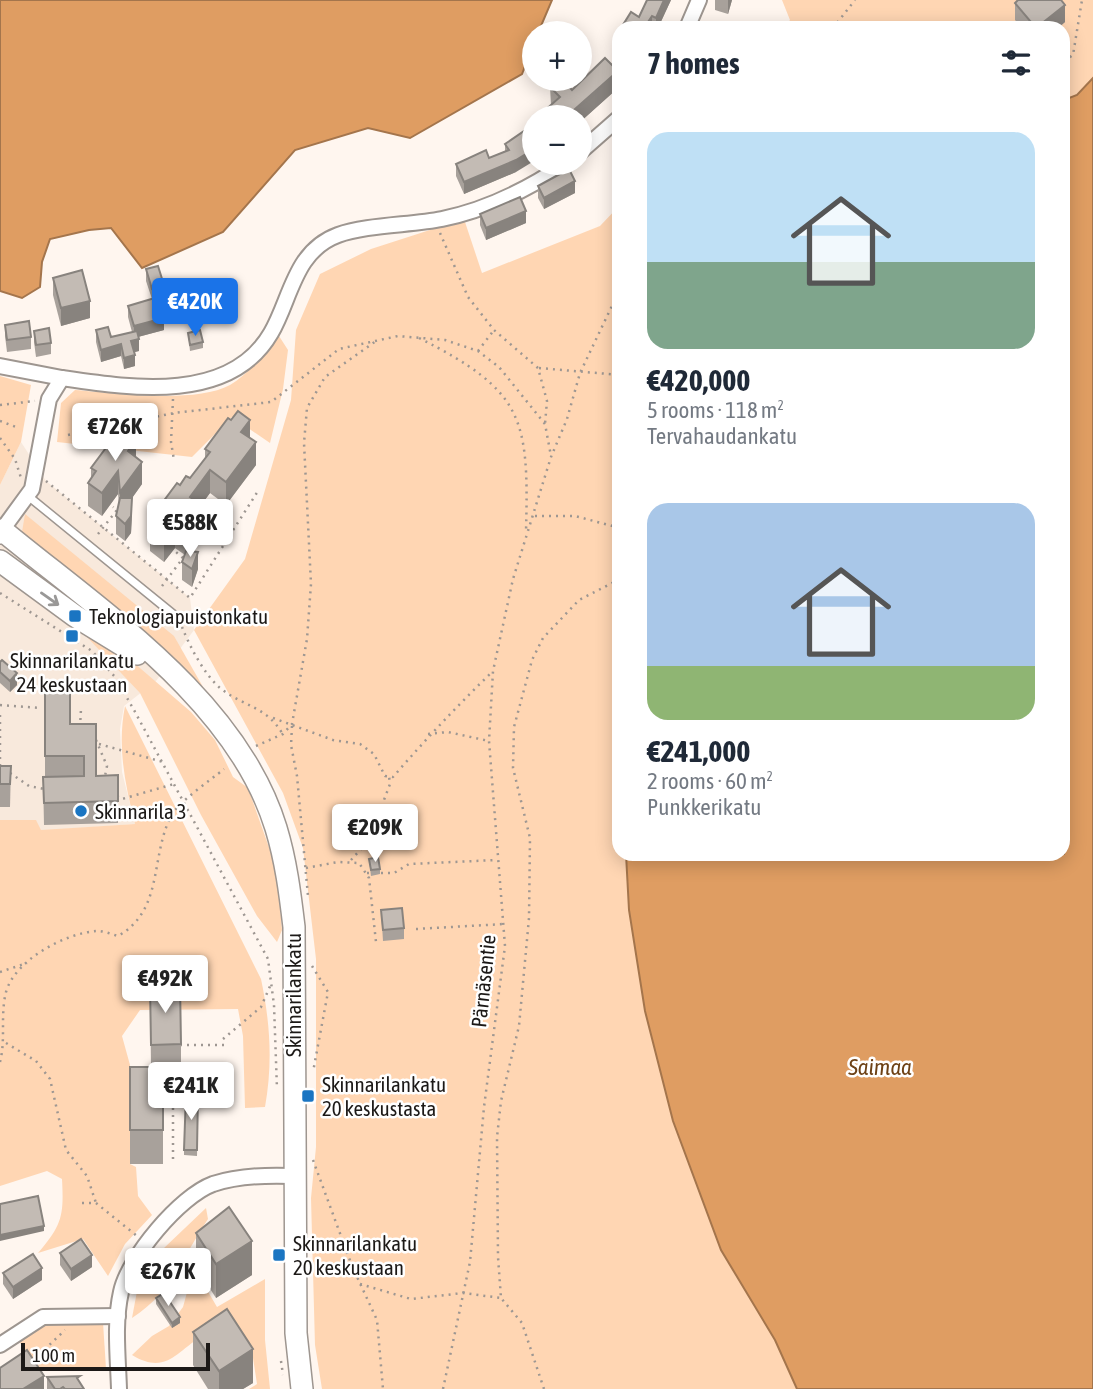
<!DOCTYPE html>
<html lang="en">
<head>
<meta charset="utf-8">
<style>
	:root { --surface:#fff; --page:#f2f2f3; --text:#1f2937; --muted:#747a83; --accent:#1a73e8 }
	body { margin:0; font-family:"Asap Condensed",sans-serif; background:var(--page); color:var(--text); height:100vh; display:flex; flex-direction:column; font-size:26px; white-space:nowrap }
	* { box-sizing:border-box; margin:0 }
	p { font-size:23px; color:var(--muted) }
	.icon { flex:none; width:38px; height:38px; fill:none; stroke:currentColor; stroke-width:2; stroke-linecap:round; stroke-linejoin:round }
	.map { position:relative; flex:1; overflow:hidden }
	.sheet { position:absolute; left:612px; top:21px; width:458px; height:840px; display:flex; flex-direction:column; background:var(--surface); border-radius:21px; box-shadow:0 4px 18px #0003 }
	.sheet>* { flex:none }
	.buttons { position:absolute; left:522px; top:21px; display:grid; gap:14px }
	.buttons a { display:grid; place-items:center; width:70px; height:70px; border-radius:50%; background:var(--surface); box-shadow:0 4px 18px #0003; font-size:35px }
	.scale { position:absolute; left:21px; bottom:18px; width:189px; box-sizing:border-box; padding-left:7px; border:4px solid #1c1917; border-top:0; font-size:19px; line-height:24px; white-space:nowrap; color:#1c1917; -webkit-text-stroke:5px #fff; paint-order:stroke }
	.price { position:absolute; translate:-50% -60px; padding:0 16px; border-radius:7px; background:#fff; color:#222; font-size:23px; line-height:46px; filter:drop-shadow(0 2px 4px #0008) }
	.price::after { content:''; position:absolute; left:50%; top:42px; width:21px; height:16px; margin-left:-10px; background:inherit; clip-path:polygon(0 0,100% 0,50% 100%) }
	.price.current { background:var(--accent); color:#fff }
	ul { padding:0; list-style:none }
	li { display:grid; align-content:center; gap:14px; height:371px; padding:0 35px }
	li span { display:grid; place-items:center; height:217px; border-radius:21px; color:#555 }
	li>.icon { margin-inline-start:auto }
	span .icon { width:126px; height:126px; fill:#fffc; stroke-width:1 }
	li b { font-size:30px }
	h2 { display:flex; justify-content:space-between; align-items:center; height:84px; padding:0 35px; font-size:30px }
	.map>svg:first-child { display:block }
</style>
</head>
<body>
<div class="map">
<svg width="1093" height="1389" viewBox="0 0 1093 1389">
	<rect width="100%" height="100%" fill="#fff6ef"/>
	<path fill="#f8e9dc" d="M 21,442 L 46,481 L 190,598 L 194,630 L 156,681 L 124,706 L 120,729 L 122,772 L 135,824 L 66,829 L 0,919 L 0,485 Z"/>
	<g fill="#ffd6b3">
		<path d="M 782,0 L 1093,0 L 1093,78 L 1076,95 L 1064,100 L 1064,28 L 784,28 L 790,20 Z"/>
		<path d="M 619,206 L 620,854 L 626,854 L 629,910 L 645,1011 L 797,1389 L 322,1389 L 315,1345 L 311,1198 L 316,1147 L 316,959 L 303,848 L 283,793 L 194,630 L 245,559 L 291,400 L 296,330 L 320,274 L 371,249 L 464,219 L 482,273 L 600,226 Z"/>
		<path d="M 279,336 L 288,350 L 283,389 L 270,443 L 232,417 L 192,457 L 57,442 L 61,403 L 75,390 C 113,393 196,404 230,385 C 249,374 265,352 279,336 Z"/>
		<path d="M 0,376 L 31,385 L 21,442 L 0,485 Z"/>
		<path d="M 25,514 L 174,636 L 203,687 L 29,542 L 22,532 Z"/>
		<path d="M 86,636 L 126,656 L 191,712 L 215,740 L 233,777 L 248,788 L 277,870 L 282,930 L 277,942 L 257,916 L 201,815 L 140,693 Z"/>
		<path d="M 125,706 L 261,979 C 270,1022 273,1062 265,1107 L 245,1108 L 243,1036 L 238,1009 L 140,1010 L 122,1036 L 130,1065 L 130,1164 L 136,1167 L 138,1196 L 152,1215 L 125,1244 L 108,1276 L 83,1239 L 38,1253 C 62,1225 64,1216 62,1179 L 47,1171 L 0,1186 L 0,820 L 36,820 L 41,830 L 135,824 C 125,784 117,747 125,706 Z"/>
		<path d="M 206,1208 L 208,1219 C 181,1259 174,1290 132,1318 L 138,1286 L 164,1248 Z"/>
		<path d="M 196,1271 L 217,1307 L 265,1279 L 265,1340 L 270,1389 L 249,1389 L 257,1384 L 253,1358 L 232,1325 C 222,1328 209,1331 200,1337 C 176,1353 165,1375 132,1355 L 152,1336 L 169,1326 L 183,1307 L 192,1274 Z"/>
		<path d="M 103,1322 L 106,1369 L 42,1371 L 34,1368 L 17,1337 L 45,1324 Z"/>
	</g>
	<g fill="#df9d62" stroke="#a4754c" stroke-width="2">
		<path d="M 0,0 L 552,0 L 538,33 L 534,33 L 534,43 L 522,74 L 410,138 L 368,128 L 295,150 L 223,232 L 142,268 L 111,228 L 89,230 L 50,239 L 42,262 L 40,287 L 22,298 L 0,291 Z"/>
		<path d="M 1093,78 L 1093,1389 L 797,1389 L 775,1340 L 721,1250 L 673,1121 L 645,1011 L 629,910 L 626,854 L 1064,854 L 1064,100 L 1077,95 Z"/>
	</g>
	<g fill="none" stroke-linecap="round" stroke-linejoin="round">
		<defs>
			<path id="service" d="M 28,496 L 178,618"/>
			<g id="minor">
				<path d="M 687,28 L 699,0"/>
				<path d="M 579,153 L 620,117"/>
				<path d="M 0,366 L 62,378"/>
				<path d="M 2,530 L 32,489 L 49,399 L 62,378 C 130,388 230,404 271,333 C 291,299 294,251 338,235 C 365,225 412,225 442,219 C 487,210 530,188 567,163"/>
				<path d="M 0,1345 L 43,1317 L 118,1316"/>
				<path d="M 119,1389 C 118,1357 114,1323 121,1292 C 128,1258 180,1196 213,1184 C 237,1176 269,1175 293,1176"/>
			</g>
			<g id="secondary">
				<path d="M 0,533 L 2,530 C 100,611 237,700 276,828 C 286,861 290,893 294,927 L 296,1333 L 302,1389"/>
				<path d="M 0,561 L 75,616 L 137,654"/>
			</g>
		</defs>
		<use href="#service" stroke="#9e9690" stroke-width="10"/>
		<use href="#minor" stroke="#9e9690" stroke-width="18"/>
		<use href="#secondary" stroke="#9e9690" stroke-width="24"/>
		<g stroke="#9e9792" stroke-width="2.5" stroke-dasharray="2 5" stroke-linecap="butt">
			<path d="M 833,28 L 855,0"/>
			<path d="M 1064,61 L 1073,55 L 1082,0"/>
			<path d="M 440,233 L 468,297 L 494,330 L 538,368 L 547,401 L 545,424"/>
			<path d="M 419,338 C 524,391 529,418 526,532"/>
			<path d="M 478,351 L 494,330"/>
			<path d="M 539,368 L 620,375"/>
			<path d="M 173,399 L 171,442 L 174,460"/>
			<path d="M 0,405 L 35,401"/>
			<path d="M 0,421 L 16,427"/>
			<path d="M 68,435 L 174,413 L 271,402 L 339,349 L 398,336 L 445,340 L 478,351 L 499,367 L 545,424 L 551,456"/>
			<path d="M 0,438 L 15,459 L 21,478"/>
			<path d="M 46,481 L 190,598 L 258,491"/>
			<path d="M 224,503 L 217,513 L 234,529"/>
			<path d="M 535,516 L 575,516 L 620,528"/>
			<path d="M 98,534 L 117,510 L 113,507"/>
			<path d="M 162,586 L 183,558 L 176,552"/>
			<path d="M 0,593 L 92,651 L 115,677 L 134,710 L 268,959 L 274,1005 L 277,1089"/>
			<path d="M 182,627 C 190,647 204,674 220,688 C 242,706 266,706 282,733"/>
			<path d="M 0,705 L 40,708"/>
			<path d="M 0,715 L 0,775"/>
			<path d="M 273,718 L 333,740 L 360,744 L 374,754 L 385,776 L 393,777 C 425,740 457,706 492,672"/>
			<path d="M 292,726 L 291,745 L 297,776 L 308,896"/>
			<path d="M 80,727 L 81,709"/>
			<path d="M 428,734 L 448,732 L 489,741"/>
			<path d="M 96,740 L 107,766 L 105,776"/>
			<path d="M 99,744 L 163,762"/>
			<path d="M 256,746 L 283,734 L 292,724 L 307,639 L 311,584 L 304,443 L 307,408 L 325,377 L 376,341"/>
			<path d="M 10,773 L 29,786 L 44,789"/>
			<path d="M 117,796 L 122,799 L 174,784"/>
			<path d="M 351,860 L 369,840 L 390,784 L 389,776"/>
			<path d="M 306,868 L 338,862 L 359,863 L 369,878 L 376,942"/>
			<path d="M 367,873 L 394,873 L 409,864 L 497,860"/>
			<path d="M 416,929 L 504,924"/>
			<path d="M 312,966 L 328,992 L 313,1072"/>
			<path d="M 0,972 L 27,963"/>
			<path d="M 223,1039 L 261,1007 L 271,984"/>
			<path d="M 6,1043 L 36,1061 L 50,1079 L 66,1150 L 87,1176 L 96,1203"/>
			<path d="M 180,1045 L 224,1045"/>
			<path d="M 0,1062 C 6,1039 0,1016 6,992 C 15,960 65,933 97,931 C 104,931 111,934 118,936 C 164,910 150,857 171,816 C 178,802 211,780 224,769"/>
			<path d="M 173,1159 L 173,1100 L 194,1077"/>
			<path d="M 313,1160 L 352,1266 L 377,1320 L 383,1389"/>
			<path d="M 82,1203 L 96,1203 L 137,1236"/>
			<path d="M 360,1284 L 411,1299 L 463,1293 L 501,1298"/>
			<path d="M 281,1361 L 283,1375"/>
			<path d="M 35,1368 L 42,1352 L 65,1330"/>
			<path d="M 443,1389 L 470,1262 L 484,1107 L 505,946 L 489,741 L 493,671 L 513,579 L 551,457 L 567,419 L 580,373 L 620,289"/>
			<path d="M 544,1389 L 522,1323 L 501,1298 L 498,1257 L 497,1137 L 501,1101 L 519,1026 L 529,918 L 530,838 L 513,768 L 514,727 L 532,660 L 543,638 L 579,600 L 620,579"/>
		</g>
		<use href="#service" stroke="#fff" stroke-width="7"/>
		<use href="#minor" stroke="#fff" stroke-width="14"/>
		<use href="#secondary" stroke="#fff" stroke-width="21"/>
	</g>
	<g fill="#a8a19b">
		<path d="M 647,0 L 671,0 L 658,28 L 621,28 L 639,17 Z"/>
		<path d="M 715,0 L 732,0 L 728,14 L 715,10 Z"/>
		<path d="M 1015,3 L 1065,22 L 1058,28 L 1022,28 L 1015,20 Z"/>
		<path d="M 619,30 L 620,30 L 620,60 L 618,59 Z"/>
		<path d="M 550,87 L 572,90 L 618,88 L 579,123 L 579,117 L 543,117 L 543,112 L 551,105 Z"/>
		<path d="M 527,129 L 516,172 L 464,194 L 456,176 L 456,164 L 489,158 L 505,151 L 505,144 Z"/>
		<path d="M 538,186 L 575,193 L 544,209 L 538,198 Z"/>
		<path d="M 480,214 L 526,223 L 486,240 L 480,225 Z"/>
		<path d="M 146,269 L 164,297 L 159,298 L 164,330 L 138,337 L 139,351 L 134,352 L 135,366 L 124,369 L 121,356 L 101,362 L 96,342 L 96,330 L 111,337 L 132,332 L 128,317 L 128,306 L 152,299 L 146,281 Z"/>
		<path d="M 53,278 L 90,318 L 61,326 L 53,295 Z"/>
		<path d="M 201,299 L 231,317 L 207,324 L 201,305 Z"/>
		<path d="M 5,325 L 31,337 L 31,349 L 7,352 L 5,336 Z"/>
		<path d="M 34,331 L 51,343 L 51,354 L 36,357 L 34,342 Z"/>
		<path d="M 188,333 L 203,342 L 203,348 L 190,351 Z"/>
		<path d="M 250,438 L 256,465 L 226,505 L 210,493 L 201,505 L 204,530 L 189,551 L 198,569 L 192,587 L 182,580 L 182,562 L 185,555 L 175,548 L 164,562 L 150,551 L 150,528 L 154,523 L 154,514 L 180,485 L 190,478 L 205,459 L 205,449 Z"/>
		<path d="M 136,458 L 142,484 L 132,498 L 132,515 L 131,533 L 125,541 L 116,534 L 116,516 L 119,504 L 118,494 L 102,516 L 88,506 L 88,483 L 91,478 L 91,468 Z"/>
		<path d="M 0,662 L 17,685 L 10,692 L 0,683 Z"/>
		<path d="M 45,682 L 70,724 L 96,776 L 118,775 L 118,823 L 44,825 L 43,777 L 45,777 Z"/>
		<path d="M 0,766 L 11,766 L 10,807 L 0,807 Z"/>
		<path d="M 369,859 L 380,869 L 380,874 L 371,876 Z"/>
		<path d="M 381,910 L 404,928 L 404,939 L 383,941 Z"/>
		<path d="M 150,985 L 181,1044 L 181,1078 L 163,1079 L 163,1164 L 130,1164 L 130,1067 L 151,1067 Z"/>
		<path d="M 198,1094 L 197,1156 L 184,1155 L 184,1150 Z"/>
		<path d="M 196,1233 L 252,1275 L 216,1298 L 196,1267 Z"/>
		<path d="M 60,1253 L 92,1267 L 71,1281 L 60,1265 Z"/>
		<path d="M 3,1273 L 42,1280 L 13,1299 L 3,1284 Z"/>
		<path d="M 156,1298 L 180,1323 L 172,1328 L 156,1304 Z"/>
		<path d="M 193,1332 L 253,1383 L 243,1389 L 208,1389 L 193,1365 Z"/>
		<path d="M 47,1377 L 80,1382 L 84,1389 L 47,1389 Z"/>
	</g>
	<g fill="#88837e">
		<path d="M 664,0 L 671,0 L 658,28 L 656,28 L 656,18 Z"/>
		<path d="M 728,0 L 732,0 L 728,14 Z"/>
		<path d="M 1065,5 L 1065,22 L 1058,28 L 1037,28 Z"/>
		<path d="M 652,16 L 652,28 L 644,28 Z"/>
		<path d="M 618,71 L 618,88 L 579,123 L 579,117 L 566,117 Z"/>
		<path d="M 534,149 L 534,161 L 516,172 L 464,194 L 464,182 Z"/>
		<path d="M 575,181 L 575,193 L 544,209 L 544,198 Z"/>
		<path d="M 526,211 L 526,223 L 486,240 L 486,228 Z"/>
		<path d="M 164,285 L 164,297 L 152,300 L 152,289 Z"/>
		<path d="M 90,301 L 90,318 L 61,326 L 61,308 Z"/>
		<path d="M 231,311 L 231,317 L 207,324 L 207,318 Z"/>
		<path d="M 164,318 L 164,330 L 134,338 L 134,326 Z"/>
		<path d="M 139,339 L 139,351 L 131,353 L 131,341 Z"/>
		<path d="M 121,344 L 121,356 L 101,362 L 101,350 Z"/>
		<path d="M 135,355 L 135,366 L 124,369 L 124,358 Z"/>
		<path d="M 250,420 L 250,443 L 241,432 Z"/>
		<path d="M 136,439 L 136,462 L 128,451 Z"/>
		<path d="M 256,442 L 256,465 L 226,505 L 226,482 Z"/>
		<path d="M 142,462 L 142,484 L 120,515 L 120,492 Z"/>
		<path d="M 210,470 L 210,493 L 190,520 L 190,497 Z"/>
		<path d="M 118,471 L 118,494 L 102,516 L 102,493 Z"/>
		<path d="M 132,498 L 132,515 L 131,533 L 125,541 L 125,524 Z"/>
		<path d="M 204,507 L 204,530 L 186,556 L 186,533 Z"/>
		<path d="M 175,525 L 175,548 L 164,562 L 164,539 Z"/>
		<path d="M 198,552 L 198,569 L 192,587 L 192,569 Z"/>
		<path d="M 17,673 L 17,685 L 10,692 L 10,681 Z"/>
		<path d="M 44,1226 L 44,1231 L 0,1241 L 0,1235 Z"/>
		<path d="M 252,1241 L 252,1275 L 216,1298 L 216,1264 Z"/>
		<path d="M 92,1255 L 92,1267 L 71,1281 L 71,1269 Z"/>
		<path d="M 42,1268 L 42,1280 L 13,1299 L 13,1287 Z"/>
		<path d="M 180,1317 L 180,1323 L 172,1328 L 172,1323 Z"/>
		<path d="M 253,1349 L 253,1383 L 243,1389 L 219,1389 L 219,1371 Z"/>
		<path d="M 44,1376 L 44,1389 L 23,1389 Z"/>
	</g>
	<g fill="#c3bbb4" stroke="#88837e" stroke-width="2">
		<path d="M 647,0 L 664,0 L 656,18 L 652,16 L 644,28 L 621,28 L 631,12 L 639,17 Z"/>
		<path d="M 1018,0 L 1061,0 L 1065,5 L 1036,28 L 1015,3 Z"/>
		<path d="M 605,58 L 618,71 L 566,117 L 548,117 L 543,112 L 560,97 L 550,87 L 559,79 L 562,79 L 572,90 Z"/>
		<path d="M 527,129 L 534,140 L 534,149 L 516,160 L 464,182 L 456,164 L 486,150 L 489,158 L 509,150 L 505,144 Z"/>
		<path d="M 569,169 L 575,181 L 544,198 L 538,186 Z"/>
		<path d="M 520,197 L 526,211 L 486,228 L 480,214 Z"/>
		<path d="M 158,266 L 164,285 L 152,289 L 146,269 Z"/>
		<path d="M 82,270 L 90,301 L 61,308 L 53,278 Z"/>
		<path d="M 224,291 L 231,311 L 207,318 L 201,299 Z"/>
		<path d="M 158,297 L 164,318 L 134,326 L 128,306 Z"/>
		<path d="M 29,321 L 31,337 L 7,340 L 5,325 Z"/>
		<path d="M 108,327 L 111,337 L 137,331 L 139,339 L 131,341 L 135,355 L 124,358 L 121,344 L 101,350 L 96,330 Z"/>
		<path d="M 49,328 L 51,343 L 36,345 L 34,331 Z"/>
		<path d="M 200,330 L 203,342 L 190,345 L 188,333 Z"/>
		<path d="M 238,411 L 250,420 L 241,432 L 256,442 L 226,482 L 210,470 L 190,497 L 204,507 L 186,533 L 175,525 L 164,539 L 150,528 L 158,517 L 154,514 L 177,483 L 180,485 L 186,476 L 190,478 L 210,452 L 205,449 L 228,418 L 231,420 Z"/>
		<path d="M 124,430 L 136,439 L 128,451 L 142,462 L 120,492 L 118,471 L 102,493 L 88,483 L 96,471 L 91,468 L 114,437 L 117,439 Z"/>
		<path d="M 120,498 L 132,498 L 131,516 L 125,524 L 116,516 Z"/>
		<path d="M 186,551 L 198,552 L 192,569 L 182,562 Z"/>
		<path d="M 2,660 L 17,673 L 10,681 L 0,672 L 0,662 Z"/>
		<path d="M 45,682 L 70,682 L 70,724 L 96,724 L 96,776 L 118,775 L 118,801 L 44,803 L 43,777 L 84,776 L 84,756 L 45,756 Z"/>
		<path d="M 0,766 L 11,766 L 10,784 L 0,784 Z"/>
		<path d="M 378,857 L 380,869 L 371,870 L 369,859 Z"/>
		<path d="M 402,908 L 404,928 L 383,930 L 381,910 Z"/>
		<path d="M 150,985 L 180,985 L 181,1044 L 151,1045 Z"/>
		<rect x="130" y="1067" width="33" height="63"/>
		<path d="M 186,1094 L 198,1094 L 197,1150 L 184,1150 Z"/>
		<path d="M 38,1196 L 44,1226 L 0,1235 L 0,1204 Z"/>
		<path d="M 229,1207 L 252,1241 L 216,1264 L 196,1233 Z"/>
		<path d="M 81,1239 L 92,1255 L 71,1269 L 60,1253 Z"/>
		<path d="M 33,1254 L 42,1268 L 13,1287 L 3,1273 Z"/>
		<path d="M 164,1293 L 180,1317 L 172,1323 L 156,1298 Z"/>
		<path d="M 227,1309 L 253,1349 L 219,1371 L 193,1332 Z"/>
		<path d="M 27,1350 L 44,1376 L 23,1389 L 0,1389 L 0,1368 Z"/>
		<path d="M 80,1376 L 77,1378 L 84,1389 L 65,1389 L 63,1387 L 60,1389 L 55,1389 L 47,1377 Z"/>
	</g>
	<defs><path id="oneway-shaft" d="M-6 0H5M1.5-3L5.5 0L1.5 3" fill="none" stroke-width="1.6" stroke-linecap="round" stroke-linejoin="round" transform="scale(1.75)"/></defs>
	<use stroke="#999897" href="#oneway-shaft" transform="translate(50 599) rotate(35)"/>
	<g fill="#1a75c2" stroke="#fff" stroke-width="2.5">
		<rect x="68" y="609" width="14" height="14" rx="3.5"/>
		<rect x="65" y="629" width="14" height="14" rx="3.5"/>
		<circle cx="81" cy="811" r="7"/>
		<rect x="301" y="1089" width="14" height="14" rx="3.5"/>
		<rect x="272" y="1248" width="14" height="14" rx="3.5"/>
	</g>
	<g text-anchor="middle" dominant-baseline="central" stroke-width="5" stroke-linejoin="round" paint-order="stroke">
		<g font-size="21" fill="#1c1917" stroke="#fff" text-anchor="start">
			<text x="89" y="616">Teknologiapuistonkatu</text>
			<text x="72" y="660" text-anchor="middle">Skinnarilankatu<tspan x="72" dy="24">24 keskustaan</tspan></text>
			<text x="95" y="811">Skinnarila 3</text>
			<text x="322" y="1084">Skinnarilankatu<tspan x="322" dy="24">20 keskustasta</tspan></text>
			<text x="293" y="1243">Skinnarilankatu<tspan x="293" dy="24">20 keskustaan</tspan></text>
		</g>
		<g font-size="21" fill="#1c1917" stroke="#fff">
			<text transform="translate(483 981) rotate(-84)">Pärnäsentie</text>
			<text transform="translate(293 995) rotate(-90)">Skinnarilankatu</text>
		</g>
		<g font-size="23" font-style="italic" fill="#6d4115" stroke="#fff">
			<text x="880" y="1067">Saimaa</text>
		</g>
	</g>
</svg>
<div class="buttons">
<a>+</a>
<a>−</a>
</div>
<div class="scale">100 m</div>
<b class="price current" style="left:195px;top:338px">€420K</b>
<b class="price" style="left:115px;top:463px">€726K</b>
<b class="price" style="left:190px;top:559px">€588K</b>
<b class="price" style="left:375px;top:864px">€209K</b>
<b class="price" style="left:165px;top:1015px">€492K</b>
<b class="price" style="left:191px;top:1122px">€241K</b>
<b class="price" style="left:168px;top:1308px">€267K</b>
<section class="sheet">
<h2>7 homes<svg class="icon" aria-label="filters" viewBox="0 0 24 24"><path d="M4 7h16M4 17h16"/><circle cx="9" cy="7" r="2"/><circle cx="15" cy="17" r="2"/></svg></h2>
<ul>
<li><span style="background:linear-gradient(#bfe0f5 60%,#7fa58c 0)"><svg class="icon" aria-label="home" viewBox="0 0 24 24"><path d="M3 11l9-7 9 7M6 9v11h12V9"/></svg></span><div><b>€420,000</b><p>5 rooms · 118 m²</p><p>Tervahaudankatu</p></div></li>
<li><span style="background:linear-gradient(#a9c7e8 75%,#8fb573 0)"><svg class="icon" aria-label="home" viewBox="0 0 24 24"><path d="M3 11l9-7 9 7M6 9v11h12V9"/></svg></span><div><b>€241,000</b><p>2 rooms · 60 m²</p><p>Punkkerikatu</p></div></li>
</ul>
</section>
</div>
</body>
</html>
